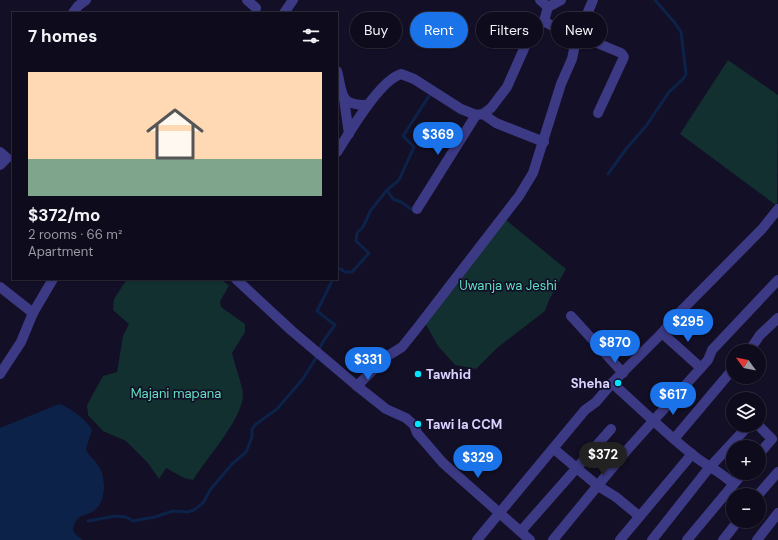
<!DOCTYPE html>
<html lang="en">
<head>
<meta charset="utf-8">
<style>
	:root { --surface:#0e0b1c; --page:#1c1929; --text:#f1f3f6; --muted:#9b9ba3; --line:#2e2b3b; --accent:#1a73e8 }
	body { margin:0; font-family:"DM Sans",sans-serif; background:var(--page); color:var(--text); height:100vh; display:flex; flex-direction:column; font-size:15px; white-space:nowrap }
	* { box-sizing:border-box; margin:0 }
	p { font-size:13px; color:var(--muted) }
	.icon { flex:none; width:22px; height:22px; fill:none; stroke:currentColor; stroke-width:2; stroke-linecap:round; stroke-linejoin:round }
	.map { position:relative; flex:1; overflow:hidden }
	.drawer { position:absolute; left:12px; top:12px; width:326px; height:268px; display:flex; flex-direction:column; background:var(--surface); border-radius:0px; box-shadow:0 1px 3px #0004,0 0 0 1px var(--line) }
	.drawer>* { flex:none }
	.hud { position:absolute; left:350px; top:12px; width:368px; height:36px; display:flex; gap:8px }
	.needle { width:26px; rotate:303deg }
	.controls { position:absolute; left:726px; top:344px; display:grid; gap:8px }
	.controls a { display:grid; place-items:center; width:40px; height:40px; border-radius:50%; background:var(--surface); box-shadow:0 1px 3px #0004,0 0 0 1px var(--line); font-size:20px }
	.price { position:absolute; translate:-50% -34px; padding:0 9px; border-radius:14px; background:var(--accent); color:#fff; font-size:13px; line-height:26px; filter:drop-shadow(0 1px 2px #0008) }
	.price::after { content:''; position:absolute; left:50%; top:24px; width:12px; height:9px; margin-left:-6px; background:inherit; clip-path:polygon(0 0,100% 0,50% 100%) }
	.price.selected { background:#222; color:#fff }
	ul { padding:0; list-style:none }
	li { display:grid; align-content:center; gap:8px; height:212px; padding:0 16px }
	li span { display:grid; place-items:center; height:124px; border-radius:0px; color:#555 }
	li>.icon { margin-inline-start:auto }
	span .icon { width:72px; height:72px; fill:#fffc; stroke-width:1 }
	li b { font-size:17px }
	h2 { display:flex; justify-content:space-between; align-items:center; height:48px; padding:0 16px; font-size:17px }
	.chip { padding:0 14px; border-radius:18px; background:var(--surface); box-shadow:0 1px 3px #0004,0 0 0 1px var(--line); font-size:14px; line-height:36px }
	.chip.selected { background:var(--accent); color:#fff }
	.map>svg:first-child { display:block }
</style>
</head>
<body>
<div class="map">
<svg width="778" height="540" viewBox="0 0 778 540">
	<rect width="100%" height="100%" fill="#130f26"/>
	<g fill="#12302f">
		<path d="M 728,60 L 778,95 L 777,206 L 680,134 Z"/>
		<path d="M 506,220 L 566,269 L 549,300 L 545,311 L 497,348 L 476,369 L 455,365 L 438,346 L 424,321 Z"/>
		<path d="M 127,279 L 221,279 L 229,286 L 220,301 L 221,307 L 245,324 L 245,332 L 232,353 C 234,363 243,387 243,395 C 243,418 206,459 193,480 L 184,478 L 166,468 L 159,479 L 148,463 L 126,441 L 103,431 L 88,415 L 87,405 L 103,376 L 117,372 L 123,336 L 129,324 L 113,310 L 114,299 Z"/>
	</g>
	<path fill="#0c2248" d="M 59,404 C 70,407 87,420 92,430 L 86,449 C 88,456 96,460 99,467 C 106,478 106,499 97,508 C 86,519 77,510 73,530 L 75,534 L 83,540 L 0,540 L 0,428 Z"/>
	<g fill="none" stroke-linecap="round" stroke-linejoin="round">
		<g stroke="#0c2248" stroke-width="3">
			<path d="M 608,174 L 626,149 L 646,126 L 669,92 L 683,79 L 686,74 L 681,32 L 675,23 L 655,0"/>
			<path d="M 387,190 L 393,199 L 401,202 L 414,211"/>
			<path d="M 337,271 L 339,268 L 345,272 L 352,272 L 369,253 L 356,241 L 357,233 L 363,227 L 371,210 L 387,190 L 399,180 L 414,147 L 403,136 L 429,96"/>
			<path d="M 88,521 L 116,516 L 126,517 L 133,521 L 155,517 L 173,511 L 188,512 L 194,510 L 203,503 L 210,490 L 232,464 L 246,452 L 252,437 L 252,429 L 256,424 L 277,409 L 302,380 L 316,358 L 322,343 L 335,325 L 317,311 L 333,279"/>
		</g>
		<g stroke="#3d3a85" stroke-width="10">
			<path d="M 247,0 L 256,8"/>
			<path d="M 540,0 L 548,7 L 561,0"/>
			<path d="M 73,13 L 78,6 L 86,0"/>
			<path d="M 284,13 L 293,0"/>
			<path d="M 544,21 L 576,40"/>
			<path d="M 578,35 L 621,53 L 624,57 L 598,113"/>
			<path d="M 337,71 C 343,93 338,106 368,105"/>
			<path d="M 344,99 L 349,134"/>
			<path d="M 483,114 L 496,123 L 544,142"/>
			<path d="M 0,152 L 7,158 L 0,165"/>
			<path d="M 337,152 C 350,132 379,81 401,74 L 414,79 L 461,109 L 476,115 L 483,114 L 491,108 L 507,87 L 527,42 L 531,34 L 544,21 L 548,7"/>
			<path d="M 417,209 L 476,115"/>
			<path d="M 236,279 L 292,331 L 357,386 L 386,409 L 406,418 L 414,425 L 417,433 L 443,463 L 530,540"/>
			<path d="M 0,287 L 33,313"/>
			<path d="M 571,316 L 623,373"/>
			<path d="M 662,333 L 701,368"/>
			<path d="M 749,351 L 760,335 L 778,318"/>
			<path d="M 0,374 L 21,342 L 33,313 L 53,279"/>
			<path d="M 612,383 C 639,407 665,433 693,455 C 706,466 722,472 733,484"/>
			<path d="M 357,386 L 374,369 L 378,362 L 402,347 L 418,327 L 519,196 L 533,173 L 561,84 L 572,59 L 576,40 L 593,0"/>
			<path d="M 758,425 L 772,439 L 759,454"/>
			<path d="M 674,439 L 733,369"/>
			<path d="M 554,449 L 598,486 L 616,497 L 639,516"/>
			<path d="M 758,495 L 778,472"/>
			<path d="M 521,531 L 611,429"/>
			<path d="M 477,540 L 585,410 L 596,402 L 612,383 L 662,333 L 678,314 L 762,229 L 778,209"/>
			<path d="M 553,540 L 627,450 L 708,360 L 712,350 L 778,280"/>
			<path d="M 620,540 L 692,454"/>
			<path d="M 652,540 L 709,468 L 749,425"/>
			<path d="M 687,540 L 743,473"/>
			<path d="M 723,540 L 738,521"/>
			<path d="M 757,540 L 778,513"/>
		</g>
	</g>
	<g fill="#00e5ff" stroke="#130f26" stroke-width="1.5">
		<circle cx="418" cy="374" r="4"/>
		<circle cx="618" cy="383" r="4"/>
		<circle cx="418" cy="424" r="4"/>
	</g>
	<g text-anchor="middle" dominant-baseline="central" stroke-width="3.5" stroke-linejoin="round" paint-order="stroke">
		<g font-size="13" fill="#5fe0c0" stroke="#130f26">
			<text x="508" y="285">Uwanja wa Jeshi</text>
			<text x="176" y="393">Majani mapana</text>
		</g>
		<g font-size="13" font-weight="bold" fill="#d9d4ff" stroke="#130f26" text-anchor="start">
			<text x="426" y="374">Tawhid</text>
			<text x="610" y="383" text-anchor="end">Sheha</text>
			<text x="426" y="424">Tawi la CCM</text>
		</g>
	</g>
</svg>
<div class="controls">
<a><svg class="needle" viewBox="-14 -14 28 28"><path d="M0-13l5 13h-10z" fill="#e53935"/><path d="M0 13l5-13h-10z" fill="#9b9ba3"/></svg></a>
<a><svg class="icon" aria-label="layers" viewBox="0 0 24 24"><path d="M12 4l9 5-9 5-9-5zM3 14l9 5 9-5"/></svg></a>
<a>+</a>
<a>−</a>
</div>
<b class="price" style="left:438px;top:156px">$369</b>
<b class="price" style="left:688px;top:343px">$295</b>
<b class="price" style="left:615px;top:364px">$870</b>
<b class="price" style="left:368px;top:381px">$331</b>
<b class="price" style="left:673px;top:416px">$617</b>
<b class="price selected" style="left:603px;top:476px">$372</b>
<b class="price" style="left:478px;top:479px">$329</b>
<div class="hud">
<a class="chip">Buy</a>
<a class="chip selected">Rent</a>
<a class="chip">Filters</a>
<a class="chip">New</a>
</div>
<section class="drawer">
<h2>7 homes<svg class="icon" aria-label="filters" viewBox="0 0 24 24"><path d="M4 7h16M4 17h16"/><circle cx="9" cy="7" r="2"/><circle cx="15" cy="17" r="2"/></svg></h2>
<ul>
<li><span style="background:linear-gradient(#ffd9b3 70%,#7fa58c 0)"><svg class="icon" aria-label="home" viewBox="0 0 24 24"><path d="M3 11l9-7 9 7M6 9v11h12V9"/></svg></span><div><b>$372/mo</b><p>2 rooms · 66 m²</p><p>Apartment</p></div></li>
</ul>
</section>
</div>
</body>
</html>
